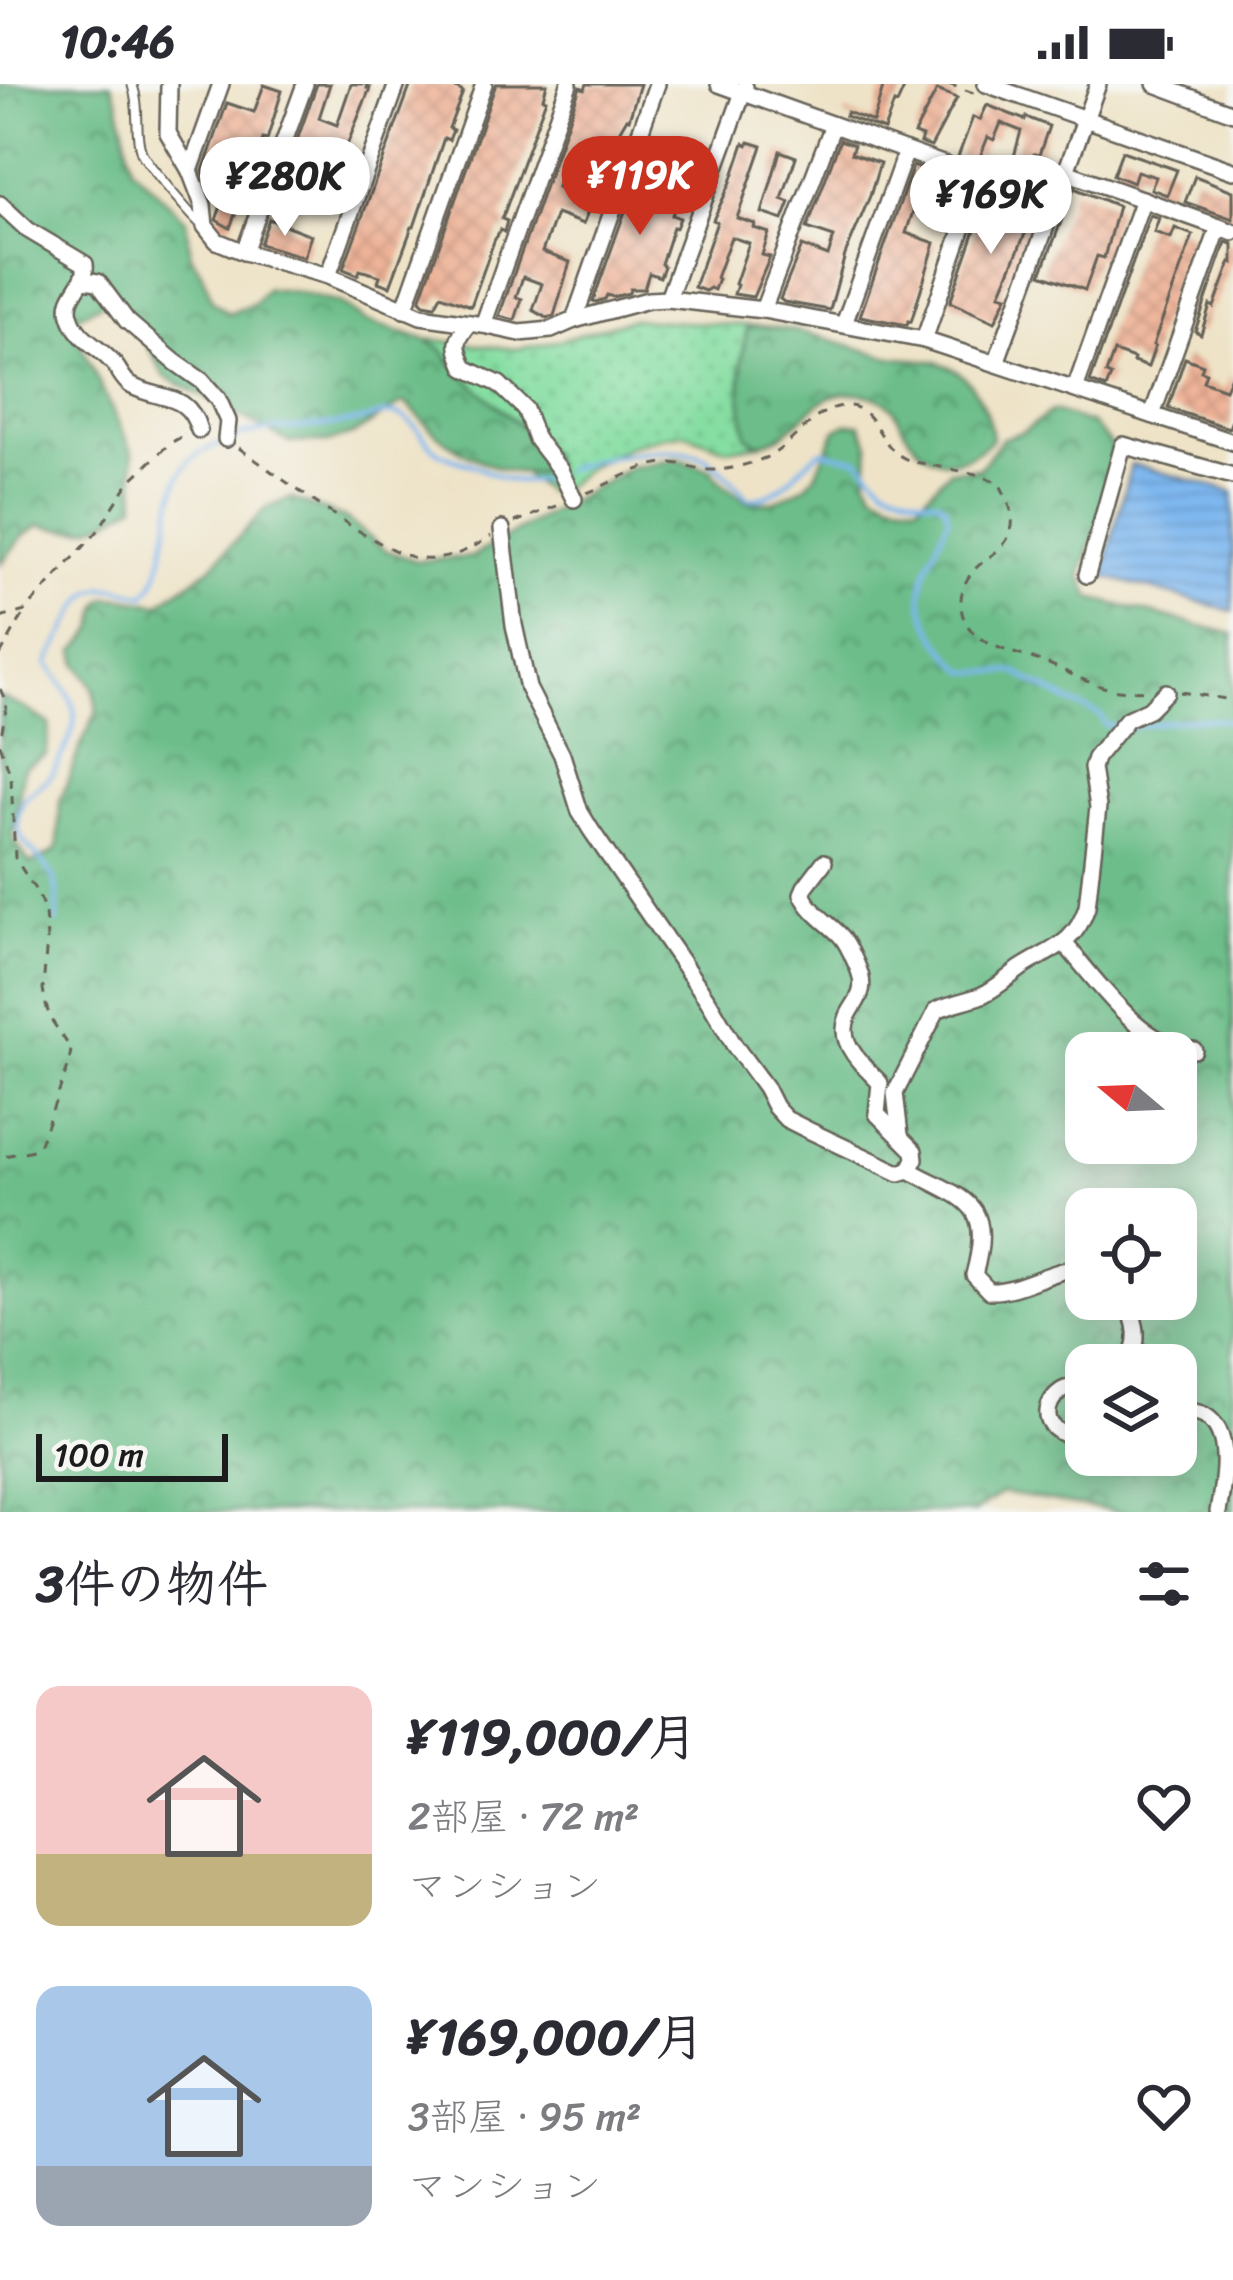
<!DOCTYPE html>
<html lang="ja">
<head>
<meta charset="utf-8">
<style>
	:root { --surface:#fff; --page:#f7f7f7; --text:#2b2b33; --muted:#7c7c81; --accent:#c8321e }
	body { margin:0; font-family:Sriracha,"Klee One",sans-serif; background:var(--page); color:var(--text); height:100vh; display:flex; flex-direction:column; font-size:45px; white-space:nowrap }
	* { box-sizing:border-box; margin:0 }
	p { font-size:39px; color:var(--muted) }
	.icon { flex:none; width:66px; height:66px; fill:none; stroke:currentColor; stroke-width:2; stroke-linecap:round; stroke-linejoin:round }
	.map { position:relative; height:1428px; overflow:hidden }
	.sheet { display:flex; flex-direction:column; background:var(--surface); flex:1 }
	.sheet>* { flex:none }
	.needle { width:78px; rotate:289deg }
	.controls { position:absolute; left:1065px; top:948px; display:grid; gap:24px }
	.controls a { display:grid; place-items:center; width:132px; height:132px; border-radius:24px; background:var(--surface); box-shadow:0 6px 30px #0003; font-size:60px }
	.scale { position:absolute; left:36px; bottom:30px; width:192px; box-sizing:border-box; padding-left:12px; border:6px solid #1c1c1c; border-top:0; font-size:33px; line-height:42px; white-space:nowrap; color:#1c1c1c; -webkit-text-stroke:9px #f6f6f2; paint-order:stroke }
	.price { position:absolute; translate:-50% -102px; padding:0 27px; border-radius:42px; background:#fff; color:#222; font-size:39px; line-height:78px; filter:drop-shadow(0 3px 6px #0008) }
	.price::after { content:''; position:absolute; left:50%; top:72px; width:36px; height:27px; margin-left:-18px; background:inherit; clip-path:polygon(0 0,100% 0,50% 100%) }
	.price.current { background:var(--accent); color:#fff }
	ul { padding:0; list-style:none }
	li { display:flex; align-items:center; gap:36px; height:300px; padding:0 36px }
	li span { display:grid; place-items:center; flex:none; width:336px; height:240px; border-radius:24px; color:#555 }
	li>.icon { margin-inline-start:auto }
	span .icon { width:144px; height:144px; fill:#fffc; stroke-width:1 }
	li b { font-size:51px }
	h2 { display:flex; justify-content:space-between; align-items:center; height:144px; padding:0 36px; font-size:51px }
	.status { display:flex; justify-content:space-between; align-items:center; height:84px; padding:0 60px; background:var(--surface); direction:ltr }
	.status svg { height:33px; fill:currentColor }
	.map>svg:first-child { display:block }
</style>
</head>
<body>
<div class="status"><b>10:46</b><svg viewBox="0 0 49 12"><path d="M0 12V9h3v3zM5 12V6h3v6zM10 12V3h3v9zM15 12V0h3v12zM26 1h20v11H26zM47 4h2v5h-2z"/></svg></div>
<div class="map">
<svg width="1233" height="1428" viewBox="0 0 1233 1428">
	<defs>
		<pattern id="grass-dots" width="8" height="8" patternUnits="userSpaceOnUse" patternTransform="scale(3)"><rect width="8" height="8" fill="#86dea3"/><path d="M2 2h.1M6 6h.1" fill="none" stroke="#73be8c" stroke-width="1.8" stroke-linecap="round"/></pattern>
		<pattern id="forest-crowns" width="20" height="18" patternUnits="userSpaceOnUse" patternTransform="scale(3)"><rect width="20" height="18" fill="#6cbd89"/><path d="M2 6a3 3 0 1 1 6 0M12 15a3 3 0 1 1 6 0" fill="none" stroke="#58996f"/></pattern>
		<pattern id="water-rules" width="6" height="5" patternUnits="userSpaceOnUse" patternTransform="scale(3)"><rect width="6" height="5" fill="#7eb7ef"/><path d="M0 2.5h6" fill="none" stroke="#6c9dcc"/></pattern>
		<pattern id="building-cross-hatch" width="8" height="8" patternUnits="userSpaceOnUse" patternTransform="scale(3)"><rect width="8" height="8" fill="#eeb398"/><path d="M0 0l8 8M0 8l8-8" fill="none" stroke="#cc9982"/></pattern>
	</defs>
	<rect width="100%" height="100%" fill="#f6f6f2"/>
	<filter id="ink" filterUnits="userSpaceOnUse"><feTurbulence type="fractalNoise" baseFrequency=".00833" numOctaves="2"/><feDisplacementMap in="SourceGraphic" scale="24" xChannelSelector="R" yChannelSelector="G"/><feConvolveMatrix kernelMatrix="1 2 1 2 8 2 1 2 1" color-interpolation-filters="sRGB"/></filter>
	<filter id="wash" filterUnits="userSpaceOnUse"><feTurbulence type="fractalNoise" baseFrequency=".004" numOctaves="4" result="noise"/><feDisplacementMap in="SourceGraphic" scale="48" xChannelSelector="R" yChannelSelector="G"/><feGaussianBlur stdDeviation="2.7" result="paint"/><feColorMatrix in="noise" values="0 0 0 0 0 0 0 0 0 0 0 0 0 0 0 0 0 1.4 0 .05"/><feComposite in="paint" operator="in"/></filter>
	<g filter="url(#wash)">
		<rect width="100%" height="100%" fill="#eee3c7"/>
		<path fill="url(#grass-dots)" stroke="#517d60" stroke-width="3" d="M 631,235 L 756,242 L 747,245 C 739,282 739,316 747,352 L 759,360 L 727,365 L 685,349 L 661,353 L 632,361 L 587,384 L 568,400 L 548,409 L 524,390 L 545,388 L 550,369 L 466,294 L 443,266 L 424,255 L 516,265 L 546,260 Z"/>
		<g fill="url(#forest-crowns)" stroke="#446c52" stroke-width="3" fill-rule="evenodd">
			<path d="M 0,0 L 111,0 L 118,16 L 132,83 L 186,136 L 191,172 L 203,190 L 212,217 L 229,230 L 254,220 L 267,205 L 291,207 L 341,220 L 365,237 L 424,255 L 443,266 L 449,276 L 466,294 L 550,369 L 554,382 C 523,403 465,372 439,352 C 426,342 417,328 404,318 L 352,351 L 327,358 L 289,358 L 164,292 L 143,254 L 110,215 L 69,237 L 133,369 L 136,420 C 93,444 90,452 40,441 L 23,452 L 0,480 Z"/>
			<path d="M 756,242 C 802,244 842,260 886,272 C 912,278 936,271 959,289 C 978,303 990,333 992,355 C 961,385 931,386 906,348 C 901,341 898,330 892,323 C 884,315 868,310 857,309 C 823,306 809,330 785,349 C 777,355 768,357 759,360 L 747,352 C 739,316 739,281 747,245 Z"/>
			<path d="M 1053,327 L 1092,340 L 1111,361 L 1112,396 L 1081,491 L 1091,514 L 1233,550 L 1233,1428 L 1120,1428 L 1001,1409 L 974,1428 L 0,1428 L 0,613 L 28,626 L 50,641 L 46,671 L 24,683 L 12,753 L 30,780 L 54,768 L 58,762 L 60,717 L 81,661 L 97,627 L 93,603 L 78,580 L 75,567 C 82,560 92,552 95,542 C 98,534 96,519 107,514 C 114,511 149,519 159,520 L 209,485 L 266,424 L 291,414 L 345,434 L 385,466 L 417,477 L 471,473 L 631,383 L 678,375 L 710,385 L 719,397 L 748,418 L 774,418 L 805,402 L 815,392 L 836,346 L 846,340 L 860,340 L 869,360 L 867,395 L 874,407 L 892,416 L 918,420 L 950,386 L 980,384 L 1001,355 L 1023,348 ZM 1086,969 L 1176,969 L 1176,1059 L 1086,1059 ZM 1086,1125 L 1176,1125 L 1176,1215 L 1086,1215 ZM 1086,1281 L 1176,1281 L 1176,1371 L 1086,1371 Z"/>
		</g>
		<path fill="url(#water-rules)" stroke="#4d6a86" stroke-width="3" d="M 1131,380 L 1233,408 L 1233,527 L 1103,492 Z"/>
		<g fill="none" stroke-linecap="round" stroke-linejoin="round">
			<g stroke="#7eb7ef" stroke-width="4.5">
				<path d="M 232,354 C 270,342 314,345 353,338 C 368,336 385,326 399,331 C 416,337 425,359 440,369 C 450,375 464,377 475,382 C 504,396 522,404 555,391"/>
				<path d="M 565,386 C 597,373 674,358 706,374 C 721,382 736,402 748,414 C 782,417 795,382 821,367 L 858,375 L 886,402 L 921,414 L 938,416 L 946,423 L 948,434 C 940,457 925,481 922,506 C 919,534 947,571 967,588 L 1015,588 L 1069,618 L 1101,631 L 1105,641 L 1116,642"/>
				<path d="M 1127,644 C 1164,639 1196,630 1233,638"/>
				<path d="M 57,838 C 57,823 59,805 52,792 C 41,768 12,761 19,729 C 24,709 35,707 48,695 C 54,689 58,679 62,671 C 86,627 73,617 48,579 L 80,521 L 91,508 L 102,504 L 116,504 L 144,511 C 176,483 160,395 196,371 C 203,366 214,363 222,359"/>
			</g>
		</g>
		<g id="blocks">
			<g fill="url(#building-cross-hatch)" fill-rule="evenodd">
				<path d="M 317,0 L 330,0 L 319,34 L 337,41 L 351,0 L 368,0 L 367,4 L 370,4 L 337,86 L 338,94 L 331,113 L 315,104 L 317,93 L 293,84 L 294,81 L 289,79 Z"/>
				<path d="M 411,0 L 448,0 L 463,8 L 449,44 L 453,46 L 449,56 L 444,54 L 414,143 L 412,143 L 390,202 L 378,198 L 380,192 L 360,186 L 358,191 L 343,185 Z"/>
				<path d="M 496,0 L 547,0 L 543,14 L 546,15 L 502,135 L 507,137 L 504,148 L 500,146 L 494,157 L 471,222 L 441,211 L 435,222 L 424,220 L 420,216 Z"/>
				<path d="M 587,0 L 640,0 L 629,35 L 627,34 L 620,46 L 583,140 L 556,130 L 542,168 L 570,178 L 554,232 L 547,234 L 533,226 L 542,200 L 523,193 L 516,213 L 522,215 L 515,236 L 499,232 L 580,3 L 585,5 ZM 570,67 L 589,74 L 577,110 L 557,103 Z"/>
				<path d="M 884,0 L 906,0 L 897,20 L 894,19 L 884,46 L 845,32 L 847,28 L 873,38 Z"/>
				<path d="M 264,1 L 282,7 L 267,56 L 263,55 L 230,144 L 216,136 L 226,108 L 208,101 L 203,87 L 227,19 L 254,28 Z"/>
				<path d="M 937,6 L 957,14 L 931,63 L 920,59 L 922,53 L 914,50 Z"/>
				<path d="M 987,21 L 1025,36 L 1026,33 L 1049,42 L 1039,71 L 1034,70 L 1025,97 L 1009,91 L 1021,47 L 1001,39 L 994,56 L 988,53 L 977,80 L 958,73 L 973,33 L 980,36 Z"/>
				<path d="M 840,56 L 854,61 L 851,69 L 880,79 L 870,112 L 845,171 L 830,226 L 784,218 L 780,215 L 802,162 L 828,172 L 834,153 L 807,144 Z"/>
				<path d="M 749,58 L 762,62 L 737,134 L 755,140 L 754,144 L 769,149 L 762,171 L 770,173 L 753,213 L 734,210 L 737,201 L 735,200 L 749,159 L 731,153 L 716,194 L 718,195 L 714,206 L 710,204 L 705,207 L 694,203 L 717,138 L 713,136 L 731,98 L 744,59 L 748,61 Z"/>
				<path d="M 780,67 L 796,73 L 782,115 L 790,118 L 783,136 L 762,129 Z"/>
				<path d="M 1122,67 L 1177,86 L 1167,111 L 1151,105 L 1156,93 L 1137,87 L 1133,99 L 1113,91 Z"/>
				<path d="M 644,74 L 656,79 L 648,99 L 679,111 L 672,131 L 680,134 L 676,144 L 673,143 L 661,180 L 664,182 L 660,193 L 649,189 L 644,205 L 630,205 L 629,209 L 613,213 L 607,211 L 605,215 L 596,218 L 593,217 Z"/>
				<path d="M 913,82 L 957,98 L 958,108 L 952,125 L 918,112 L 906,149 L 935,159 L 911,238 L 908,237 L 907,241 L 860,232 Z"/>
				<path d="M 1195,92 L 1233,107 L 1233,135 L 1185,118 Z"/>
				<path d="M 1074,104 L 1118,122 L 1104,174 L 1097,172 L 1085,206 L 1041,190 Z"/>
				<path d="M 988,109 L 1035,126 L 1000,210 L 1007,212 L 995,238 L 950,218 Z"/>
				<path d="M 1150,131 L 1159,134 L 1154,148 L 1171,154 L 1175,144 L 1193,151 L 1153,261 L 1155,262 L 1148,283 L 1133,278 L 1134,275 L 1114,268 L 1106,290 L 1111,292 L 1106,304 L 1090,298 Z"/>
				<path d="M 269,135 L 311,151 L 304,173 L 260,160 Z"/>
				<path d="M 1226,158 L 1233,160 L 1233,179 L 1231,178 L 1214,223 L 1210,221 L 1201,250 L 1195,247 Z"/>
				<path d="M 1185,274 L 1203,281 L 1201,287 L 1206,289 L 1203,297 L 1225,305 L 1233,287 L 1233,333 L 1229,344 L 1168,324 Z"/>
			</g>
		</g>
	</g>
	<g filter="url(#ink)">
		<use href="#blocks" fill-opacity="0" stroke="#666258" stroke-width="3"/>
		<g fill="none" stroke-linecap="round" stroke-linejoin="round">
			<defs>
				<path id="service" d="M 132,0 C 141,24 134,48 141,67 C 144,77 195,136 203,142"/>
				<g id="minor">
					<path d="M 169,0 L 168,49 L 190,87 L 203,121 L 205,142 L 217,157 L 244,168 L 328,192 L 421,232 L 483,241 L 520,249 L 551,246 L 574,236 L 648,216 L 668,215 L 763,226 L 924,256 L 1233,358"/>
					<path d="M 719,0 L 1054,120"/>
					<path d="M 986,0 L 1233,87"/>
					<path d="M 1155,0 L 1233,29"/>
					<path d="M 190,87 L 221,0"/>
					<path d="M 1066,88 L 1233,148"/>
					<path d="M 0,120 L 28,146 L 85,180 C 88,200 64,210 70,231 C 77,256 99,262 114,280 C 120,287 123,297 132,302 C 160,317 188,307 199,346"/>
					<path d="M 244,168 L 305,0"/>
					<path d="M 328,192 L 397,0"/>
					<path d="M 84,196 L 98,198 L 127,237 L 175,278 L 202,297 L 218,315 L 228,337 L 226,355"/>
					<path d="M 668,215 L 745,3"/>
					<path d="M 404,226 L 484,0"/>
					<path d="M 763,226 L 833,41"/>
					<path d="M 574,236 L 657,0"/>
					<path d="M 470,239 C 454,259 455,260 465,284 L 499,300 L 525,325 L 536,355 L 560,386 L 574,415"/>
					<path d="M 844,240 L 906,67"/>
					<path d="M 483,241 L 569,0"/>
					<path d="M 924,256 L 980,94"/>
					<path d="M 996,279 L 1098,0"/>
					<path d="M 1075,305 L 1143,115"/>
					<path d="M 1152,331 L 1219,143"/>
					<path d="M 502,445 L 514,541 L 528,604 L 562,671 L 580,728 L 591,746 L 709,918 L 734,961 L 765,1003 L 775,1023 L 786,1035 L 808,1046 L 899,1089 L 909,1086 L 915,1075 L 914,1067 L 877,1030 L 880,999 C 867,985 844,966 845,945 C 846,920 871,916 858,884 C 853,873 848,859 840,851 C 826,837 811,829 802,810 L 805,803 L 824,778"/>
					<path d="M 1087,491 L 1123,361 L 1233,392"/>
					<path d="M 1064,859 C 1095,894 1143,966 1194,966"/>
					<path d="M 900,1051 L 895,1009 L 937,926 C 951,919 967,917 982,911 C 996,905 1008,893 1021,884 C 1052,864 1075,861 1087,823 L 1098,723 L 1092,684 L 1095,674 L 1127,635 L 1149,625 L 1166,608"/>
					<path d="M 909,1086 C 966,1117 994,1117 974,1191 L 989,1207 C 1023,1208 1052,1183 1086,1184"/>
					<path d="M 1126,1281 C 1142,1258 1137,1240 1126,1215"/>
					<path d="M 1086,1301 C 1084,1301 1068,1304 1065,1305 C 1049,1312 1040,1335 1057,1346 C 1065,1352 1077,1355 1086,1359"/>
					<path d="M 1176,1332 C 1186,1328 1193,1326 1204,1331 C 1233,1347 1224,1396 1218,1428"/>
					<path d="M 1119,1371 L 1143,1378 L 1150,1371"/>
				</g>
			</defs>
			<use href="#service" stroke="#666258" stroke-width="12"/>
			<use href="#minor" stroke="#666258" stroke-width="20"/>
			<g stroke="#666258" stroke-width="3" stroke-dasharray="9 9" stroke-linecap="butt">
				<path d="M 948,0 L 977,10"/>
				<path d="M 239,364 C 275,389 384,473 422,475 C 448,477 470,466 491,452"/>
				<path d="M 587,409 C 612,399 639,381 665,379 C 678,378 689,383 701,385 C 720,389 747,381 765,374 C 793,363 816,319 850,322 C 872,324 879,354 894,367 C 897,371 906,375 910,377 L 976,390 L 999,399 C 1006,412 1014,427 1012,442 C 1008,464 991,470 977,483 C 968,492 962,502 961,515 C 958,559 1009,567 1041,577 C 1066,586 1092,603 1118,606 C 1127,607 1137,606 1146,607"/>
				<path d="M 515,438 L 562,420"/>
				<path d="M 0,534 L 25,527 L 97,448 L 129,398 L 169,360 L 186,350"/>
				<path d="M 0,571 L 23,531"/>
				<path d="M 0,605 L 7,620 L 0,657"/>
				<path d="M 1180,608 L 1233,616"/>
				<path d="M 0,660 L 11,693 L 15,774 L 38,810 L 45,829 L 47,855 L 43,905 L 46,921 L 50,934 L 71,965 L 69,981 L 40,1059 L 33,1066 L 0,1073"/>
			</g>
			<use href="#service" stroke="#fff" stroke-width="8"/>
			<use href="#minor" stroke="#fff" stroke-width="15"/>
		</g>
	</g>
</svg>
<div class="controls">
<a><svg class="needle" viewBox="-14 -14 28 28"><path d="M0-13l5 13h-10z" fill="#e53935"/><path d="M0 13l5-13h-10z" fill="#7c7c81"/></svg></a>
<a><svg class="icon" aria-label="locate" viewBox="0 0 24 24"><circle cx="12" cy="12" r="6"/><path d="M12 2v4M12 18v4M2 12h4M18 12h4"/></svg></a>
<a><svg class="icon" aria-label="layers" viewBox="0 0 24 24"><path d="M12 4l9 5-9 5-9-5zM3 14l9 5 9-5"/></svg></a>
</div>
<div class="scale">100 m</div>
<b class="price current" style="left:640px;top:154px">¥119K</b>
<b class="price" style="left:285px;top:155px">¥280K</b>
<b class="price" style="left:991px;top:173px">¥169K</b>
</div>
<section class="sheet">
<h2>3件の物件<svg class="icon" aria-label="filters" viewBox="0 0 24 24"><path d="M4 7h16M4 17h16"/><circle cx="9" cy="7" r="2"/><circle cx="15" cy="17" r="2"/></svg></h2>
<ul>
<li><span style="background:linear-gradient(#f6c9c9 70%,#c2b280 0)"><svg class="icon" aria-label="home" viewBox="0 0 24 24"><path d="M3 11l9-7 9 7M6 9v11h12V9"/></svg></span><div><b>¥119,000/月</b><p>2部屋 · 72 m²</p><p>マンション</p></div><svg class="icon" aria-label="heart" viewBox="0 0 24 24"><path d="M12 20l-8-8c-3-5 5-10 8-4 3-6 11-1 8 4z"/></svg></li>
<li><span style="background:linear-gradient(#a9c7e8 75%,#9aa5b1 0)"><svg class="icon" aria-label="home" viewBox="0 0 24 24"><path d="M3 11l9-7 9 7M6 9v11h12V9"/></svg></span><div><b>¥169,000/月</b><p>3部屋 · 95 m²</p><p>マンション</p></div><svg class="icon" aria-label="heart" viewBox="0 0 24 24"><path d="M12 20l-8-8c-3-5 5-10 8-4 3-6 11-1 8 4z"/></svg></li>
</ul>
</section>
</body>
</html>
